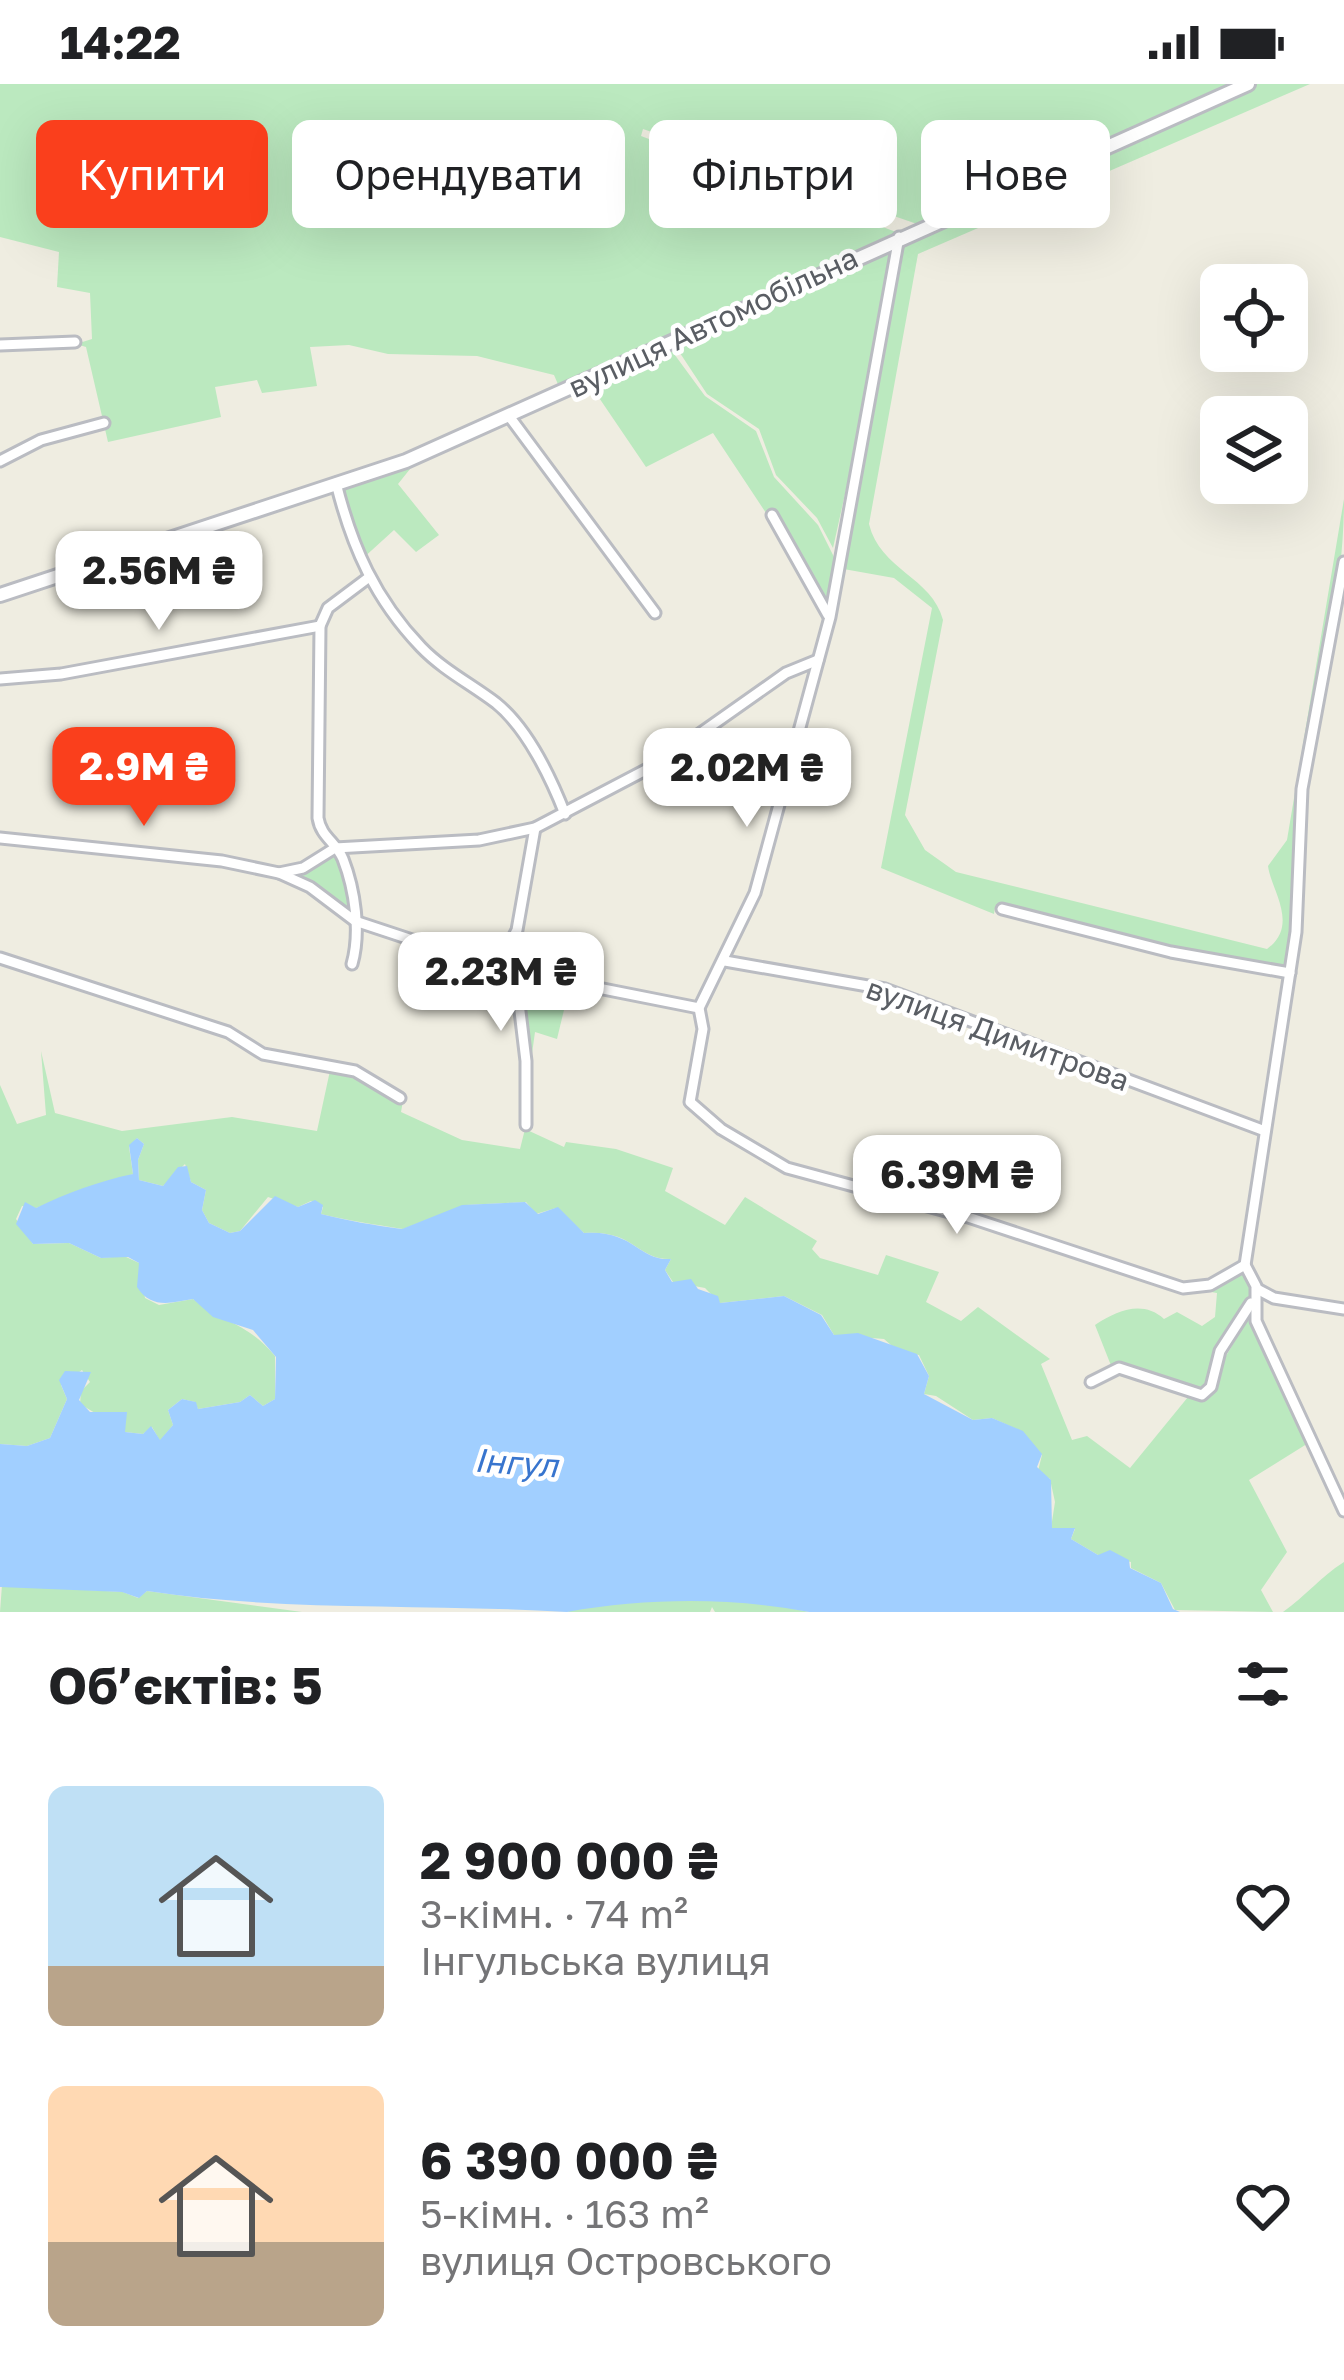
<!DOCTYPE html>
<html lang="uk">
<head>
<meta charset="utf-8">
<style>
	:root { --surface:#fff; --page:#f2f2f2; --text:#202124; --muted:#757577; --accent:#fa3f1c }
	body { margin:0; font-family:"Golos Text",sans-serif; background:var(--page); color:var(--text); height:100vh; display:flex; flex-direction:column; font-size:45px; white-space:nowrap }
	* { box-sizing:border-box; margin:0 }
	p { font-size:39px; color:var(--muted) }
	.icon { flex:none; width:66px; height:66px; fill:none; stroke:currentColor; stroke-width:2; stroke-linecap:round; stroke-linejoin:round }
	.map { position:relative; height:1528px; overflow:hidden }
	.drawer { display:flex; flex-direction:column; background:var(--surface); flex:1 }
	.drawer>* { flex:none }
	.banner { position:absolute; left:36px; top:36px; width:1272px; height:108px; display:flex; gap:24px }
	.buttons { position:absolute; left:1200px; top:180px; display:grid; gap:24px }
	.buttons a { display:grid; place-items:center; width:108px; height:108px; border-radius:18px; background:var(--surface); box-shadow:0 12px 48px #0002; font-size:60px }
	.price { position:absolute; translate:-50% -102px; padding:0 27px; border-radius:24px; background:#fff; color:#222; font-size:39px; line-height:78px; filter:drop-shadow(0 3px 6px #0008) }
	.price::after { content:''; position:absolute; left:50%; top:72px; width:36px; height:27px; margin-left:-18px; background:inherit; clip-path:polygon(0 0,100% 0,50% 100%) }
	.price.active { background:var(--accent); color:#fff }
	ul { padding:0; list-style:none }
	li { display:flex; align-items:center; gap:36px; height:300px; padding:0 48px }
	li span { display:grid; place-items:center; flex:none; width:336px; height:240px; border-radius:18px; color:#555 }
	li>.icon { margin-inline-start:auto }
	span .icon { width:144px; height:144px; fill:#fffc; stroke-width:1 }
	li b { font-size:51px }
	h2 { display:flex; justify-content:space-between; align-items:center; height:144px; padding:0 48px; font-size:51px }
	.chip { padding:0 42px; border-radius:18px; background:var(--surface); box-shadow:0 12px 48px #0002; font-size:42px; line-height:108px }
	.chip.active { background:var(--accent); color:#fff }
	.status { display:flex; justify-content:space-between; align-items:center; height:84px; padding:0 60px; background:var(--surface); direction:ltr }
	.status svg { height:33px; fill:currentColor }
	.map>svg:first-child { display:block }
</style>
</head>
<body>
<div class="status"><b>14:22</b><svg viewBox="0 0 49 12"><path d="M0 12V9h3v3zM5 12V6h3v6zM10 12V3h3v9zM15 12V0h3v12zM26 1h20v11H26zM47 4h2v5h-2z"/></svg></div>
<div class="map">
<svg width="1344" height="1528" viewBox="0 0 1344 1528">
	<rect width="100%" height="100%" fill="#efede1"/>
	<g fill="#bbe9bf">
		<path d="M 0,0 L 1237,0 L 917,140 L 643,45 L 641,52 L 896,148 L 560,305 L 554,291 L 477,272 L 388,270 L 349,261 L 310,263 L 317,302 L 262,309 L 257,296 L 215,303 L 221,333 L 108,358 L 86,263 L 76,260 L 92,255 L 90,209 L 57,203 L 59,168 L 0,153 Z"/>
		<path d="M 1257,0 L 1310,0 L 918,170 L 869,440 C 880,486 932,493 943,536 L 905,731 L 925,766 L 956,788 L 1267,865 C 1300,841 1271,806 1268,782 L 1287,756 L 1344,415 C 1344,539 1301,660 1296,784 C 1295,816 1299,857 1284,885 L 1259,885 L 1008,825 L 995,823 L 994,830 L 881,784 L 932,524 L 894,494 L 838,484 L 901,160 Z"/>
		<path d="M 891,164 L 869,302 L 833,464 L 817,434 L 776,391 L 759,345 L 707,310 L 676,263 Z"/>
		<path d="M 669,263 L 705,312 L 756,347 L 774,393 L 818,441 L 834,473 L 829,524 L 713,349 L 646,383 L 589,299 Z"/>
		<path d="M 408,380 L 410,385 L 398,400 L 439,451 L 416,468 L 394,446 L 361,476 L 341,404 Z"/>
		<path d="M 334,769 L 347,797 L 351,829 L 287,788 Z"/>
		<path d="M 519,893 L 570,901 L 557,955 L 535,948 L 527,1006 Z"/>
		<path d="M 41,967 L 55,1029 L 122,1047 L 232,1033 L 317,1047 L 331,982 L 355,988 L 403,1017 L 401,1028 L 462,1056 L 520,1065 L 525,1045 L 564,1063 L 566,1058 L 616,1065 L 673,1084 L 665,1107 L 725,1141 L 745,1113 L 817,1157 L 812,1165 L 820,1174 L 878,1191 L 886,1171 L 939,1188 L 926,1218 L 961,1237 L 978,1223 L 1050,1275 L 1041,1280 L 1072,1356 L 1087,1352 L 1130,1384 L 1188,1313 L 1202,1313 L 1250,1231 L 1310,1358 L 1249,1396 L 1287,1468 L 1261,1506 L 1273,1528 L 1175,1526 L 1161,1499 L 1131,1484 L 1131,1478 L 1098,1471 L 1071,1455 L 1075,1445 L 1051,1444 L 1055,1418 L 1050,1395 L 1038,1387 L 1042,1371 L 1023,1348 L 992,1334 L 973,1336 L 936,1312 L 924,1310 L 929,1292 L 919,1271 L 899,1268 L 884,1255 L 834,1251 L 822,1231 L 784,1212 L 720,1219 L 705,1204 L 673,1198 L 665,1186 L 671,1175 C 637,1176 634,1145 584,1149 L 556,1124 L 536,1130 L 526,1118 L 466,1121 L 403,1145 C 372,1140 350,1137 321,1130 L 323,1123 L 311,1117 L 298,1123 L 268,1113 L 240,1147 L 230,1149 L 209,1139 L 202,1126 L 206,1106 L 191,1098 L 185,1080 L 163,1102 L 139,1096 L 138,1076 L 144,1060 L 137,1054 L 129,1063 L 133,1090 L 36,1124 L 22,1122 L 16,1135 L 33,1160 L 69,1159 L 101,1174 L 124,1172 L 139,1179 L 145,1214 L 159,1221 L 193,1215 C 226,1241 247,1238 275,1272 L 275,1315 L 263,1322 L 250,1311 L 240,1318 L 198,1325 L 195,1318 L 182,1315 L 168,1326 L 173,1341 L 160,1357 L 152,1343 L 143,1350 L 125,1348 L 125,1328 L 100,1332 L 80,1320 L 81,1307 L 90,1298 L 82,1286 L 61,1301 L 67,1315 L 50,1354 L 27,1362 L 0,1360 L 0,1001 L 17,1040 L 46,1031 Z"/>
		<path d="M 1237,1188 L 1248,1192 L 1255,1205 L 1218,1266 L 1212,1297 L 1201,1310 L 1112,1284 L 1095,1241 C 1118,1226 1143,1216 1164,1235 L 1177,1228 L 1202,1242 L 1215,1233 L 1217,1209 L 1199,1206 Z"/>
		<path d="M 1344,1478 L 1344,1528 L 1283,1528 C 1306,1512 1320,1493 1344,1478 Z"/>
		<path d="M 2,1501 L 123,1508 L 138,1514 L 147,1507 L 302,1528 L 379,1528 L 0,1528 Z"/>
		<path d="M 703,1514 L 758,1517 L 809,1528 L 715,1528 L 712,1523 L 710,1528 L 567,1528 L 593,1519 Z"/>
	</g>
	<path fill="#a1cfff" d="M 137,1054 L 144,1060 L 138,1076 L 139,1096 L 163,1102 L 178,1083 L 187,1082 L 191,1098 L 206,1106 L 202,1126 L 209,1139 L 230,1149 L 240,1147 L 275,1112 L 298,1123 L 315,1116 L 323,1121 L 321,1130 C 350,1137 372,1141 402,1145 L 462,1121 L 525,1118 L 538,1130 L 558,1123 L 584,1149 C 634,1145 638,1177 671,1175 L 665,1186 L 672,1198 L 691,1195 L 698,1205 L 718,1212 L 720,1219 L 784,1212 L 821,1231 L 834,1251 L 858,1249 L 917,1270 L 929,1292 L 924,1310 L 973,1336 L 992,1334 L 1023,1347 L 1042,1370 L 1037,1383 L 1051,1396 L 1052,1444 L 1075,1444 L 1071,1455 L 1098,1471 L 1110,1466 L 1129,1476 L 1130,1484 L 1161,1499 L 1173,1525 L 1180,1528 L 809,1528 C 732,1513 645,1514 567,1528 C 418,1519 284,1528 147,1507 L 139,1514 L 122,1508 L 0,1503 L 0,1360 L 27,1362 L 50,1354 L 67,1315 L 59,1296 L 65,1287 L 91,1288 L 79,1316 L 90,1328 L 127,1328 L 125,1348 L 143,1350 L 151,1342 L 160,1356 L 173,1341 L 168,1326 L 182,1315 L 196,1318 L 198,1325 L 240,1318 L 250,1311 L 263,1322 L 275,1315 L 276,1273 L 253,1246 L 213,1233 L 193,1215 C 170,1219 151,1225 137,1203 L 139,1179 L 128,1173 L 101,1174 L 69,1159 L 33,1160 L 16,1140 L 25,1118 L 36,1124 C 67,1109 99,1097 133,1090 L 129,1061 Z"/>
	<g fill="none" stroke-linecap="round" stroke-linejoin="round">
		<defs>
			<g id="minor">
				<path d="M 899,153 L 830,533 L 755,809 L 699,924 L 703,945 L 690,1018 L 721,1045 L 787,1084 L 968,1133 L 1183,1204 L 1210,1201 L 1245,1181"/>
				<path d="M 0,261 L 75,258"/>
				<path d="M 509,332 L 655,529"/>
				<path d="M 0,377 L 41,356 L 104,339"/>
				<path d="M 336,399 C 352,463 375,515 421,563 C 443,586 471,600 496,619 C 527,644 551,694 565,730"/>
				<path d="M 772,431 L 828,531"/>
				<path d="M 0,595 L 61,590 L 320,542"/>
				<path d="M 0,754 L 222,777 L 279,789 L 310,803 L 355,837 L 497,884 L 699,924"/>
				<path d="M 279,789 L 303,784 L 335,764 L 479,756 L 535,744 L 657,680 L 786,589 L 818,576"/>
				<path d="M 1002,825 L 1171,868 L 1290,889"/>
				<path d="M 512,861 L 526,977 L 526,1041"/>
				<path d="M 0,874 L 228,948 L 263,970 L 355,987 L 400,1014"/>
				<path d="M 725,877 L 885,905 L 1265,1047"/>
				<path d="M 352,880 C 361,848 355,806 343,775 C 336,758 321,753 318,734 L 320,542 L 328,524 L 368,494"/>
				<path d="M 497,884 L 517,846 L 535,744"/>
				<path d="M 1245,1181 L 1296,848 L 1302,705 L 1344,478"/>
				<path d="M 1245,1181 L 1256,1202 L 1256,1237 L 1344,1427"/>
				<path d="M 1257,1205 L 1274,1214 L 1344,1225"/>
				<path d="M 1091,1298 L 1119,1284 L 1202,1311 L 1211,1303 L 1220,1267 L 1251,1219"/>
			</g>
			<path id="tertiary" d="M 0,511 L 406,377 L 1248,0"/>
		</defs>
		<use href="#minor" stroke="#babcc2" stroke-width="15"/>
		<use href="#tertiary" stroke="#babcc2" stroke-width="18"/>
		<use href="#minor" stroke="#fff" stroke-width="9"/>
		<use href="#tertiary" stroke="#fff" stroke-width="12"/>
	</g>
	<g text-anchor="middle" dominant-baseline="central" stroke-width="9" stroke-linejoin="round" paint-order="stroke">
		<g font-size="30" fill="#5a5e64" stroke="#fff">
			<text transform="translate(713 238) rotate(-25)">вулиця Автомобільна</text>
			<text transform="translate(998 950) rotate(20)">вулиця Димитрова</text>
		</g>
		<g font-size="33" font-style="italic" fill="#3875ce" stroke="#fff">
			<text transform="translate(516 1378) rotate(4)">Інгул</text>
		</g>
	</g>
</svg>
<div class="buttons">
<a><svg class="icon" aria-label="locate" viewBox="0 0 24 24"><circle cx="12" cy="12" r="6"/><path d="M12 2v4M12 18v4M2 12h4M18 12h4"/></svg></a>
<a><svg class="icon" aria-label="layers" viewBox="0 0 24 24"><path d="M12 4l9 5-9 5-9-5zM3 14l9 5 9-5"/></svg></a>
</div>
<b class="price" style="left:159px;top:549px">2.56M ₴</b>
<b class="price active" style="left:144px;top:745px">2.9M ₴</b>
<b class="price" style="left:747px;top:746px">2.02M ₴</b>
<b class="price" style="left:501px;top:950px">2.23M ₴</b>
<b class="price" style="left:957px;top:1153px">6.39M ₴</b>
<div class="banner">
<a class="chip active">Купити</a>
<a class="chip">Орендувати</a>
<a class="chip">Фільтри</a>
<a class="chip">Нове</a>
</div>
</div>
<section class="drawer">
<h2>Об’єктів: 5<svg class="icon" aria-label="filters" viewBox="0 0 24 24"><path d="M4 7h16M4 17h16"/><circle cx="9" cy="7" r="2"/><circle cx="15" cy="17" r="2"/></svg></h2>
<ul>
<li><span style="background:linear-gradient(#bfe0f5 75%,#b9a48a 0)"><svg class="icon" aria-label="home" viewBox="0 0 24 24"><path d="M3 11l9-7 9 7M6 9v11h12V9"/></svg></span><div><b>2 900 000 ₴</b><p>3-кімн. · 74 m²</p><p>Інгульська вулиця</p></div><svg class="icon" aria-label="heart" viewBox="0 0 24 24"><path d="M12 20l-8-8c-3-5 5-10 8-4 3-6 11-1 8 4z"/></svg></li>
<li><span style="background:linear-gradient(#ffd9b3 65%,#b9a48a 0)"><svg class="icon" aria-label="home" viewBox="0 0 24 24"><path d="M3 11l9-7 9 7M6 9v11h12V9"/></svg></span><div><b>6 390 000 ₴</b><p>5-кімн. · 163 m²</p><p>вулиця Островського</p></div><svg class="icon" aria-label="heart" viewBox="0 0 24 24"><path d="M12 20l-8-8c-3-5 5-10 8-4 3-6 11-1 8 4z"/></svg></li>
</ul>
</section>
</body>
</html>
